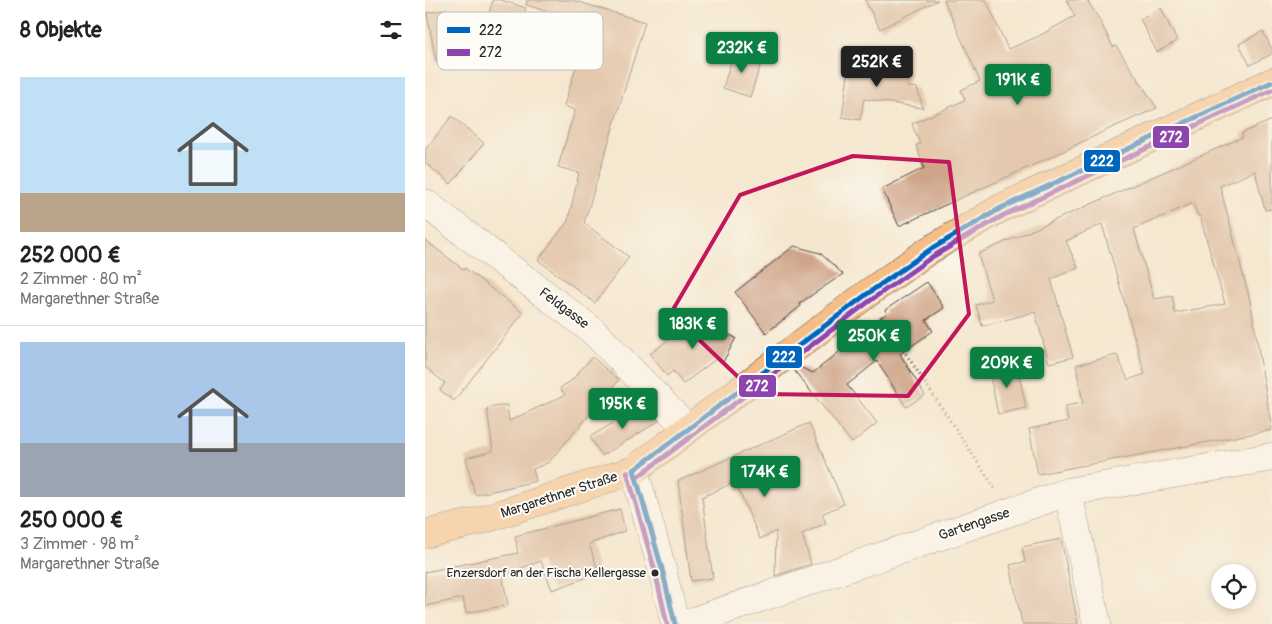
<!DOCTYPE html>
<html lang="de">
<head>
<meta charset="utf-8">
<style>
	:root { --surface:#fff; --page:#f2f2f2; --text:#222; --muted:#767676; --line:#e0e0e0; --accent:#0b8043 }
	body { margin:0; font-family:Pangolin,sans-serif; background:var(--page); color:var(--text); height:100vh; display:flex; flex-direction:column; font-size:19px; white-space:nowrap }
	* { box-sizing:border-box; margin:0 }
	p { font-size:16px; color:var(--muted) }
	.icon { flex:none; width:28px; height:28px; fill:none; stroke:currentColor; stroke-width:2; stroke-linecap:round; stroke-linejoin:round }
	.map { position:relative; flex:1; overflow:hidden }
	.drawer { display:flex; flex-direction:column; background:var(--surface); width:425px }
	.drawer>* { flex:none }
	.buttons { position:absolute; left:786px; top:564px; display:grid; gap:10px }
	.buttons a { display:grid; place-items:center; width:45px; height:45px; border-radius:50%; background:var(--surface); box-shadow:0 2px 8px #0003; font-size:25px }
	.price { position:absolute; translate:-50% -42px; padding:0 11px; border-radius:5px; background:var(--accent); color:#fff; font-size:16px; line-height:32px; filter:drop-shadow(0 1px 2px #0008) }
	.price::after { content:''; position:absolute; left:50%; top:30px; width:15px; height:11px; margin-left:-8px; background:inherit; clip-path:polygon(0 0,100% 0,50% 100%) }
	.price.selected { background:#222; color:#fff }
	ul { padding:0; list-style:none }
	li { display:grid; align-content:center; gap:10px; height:265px; padding:0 20px }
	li+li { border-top:1px solid var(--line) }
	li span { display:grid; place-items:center; height:155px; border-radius:0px; color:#555 }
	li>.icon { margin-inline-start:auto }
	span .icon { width:90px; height:90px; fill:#fffc; stroke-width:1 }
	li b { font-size:21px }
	h2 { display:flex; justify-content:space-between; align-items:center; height:60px; padding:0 20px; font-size:21px }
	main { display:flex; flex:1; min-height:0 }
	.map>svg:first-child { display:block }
</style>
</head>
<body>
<main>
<section class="drawer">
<h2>8 Objekte<svg class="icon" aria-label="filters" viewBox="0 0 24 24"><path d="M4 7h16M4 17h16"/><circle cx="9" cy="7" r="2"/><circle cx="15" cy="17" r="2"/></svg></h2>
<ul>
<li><span style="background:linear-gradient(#bfe0f5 75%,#b9a48a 0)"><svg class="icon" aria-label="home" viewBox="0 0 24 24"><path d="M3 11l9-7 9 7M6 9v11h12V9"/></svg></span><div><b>252 000 €</b><p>2 Zimmer · 80 m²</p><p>Margarethner Straße</p></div></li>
<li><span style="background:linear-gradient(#a9c7e8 65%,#9aa5b1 0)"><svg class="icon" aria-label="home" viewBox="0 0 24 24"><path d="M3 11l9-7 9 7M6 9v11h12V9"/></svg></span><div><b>250 000 €</b><p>3 Zimmer · 98 m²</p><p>Margarethner Straße</p></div></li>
</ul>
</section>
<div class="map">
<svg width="847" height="624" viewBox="0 0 847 624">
	<rect width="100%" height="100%" fill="#fdfcf7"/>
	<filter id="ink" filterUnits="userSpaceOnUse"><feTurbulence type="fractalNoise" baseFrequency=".02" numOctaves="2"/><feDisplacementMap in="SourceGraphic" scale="10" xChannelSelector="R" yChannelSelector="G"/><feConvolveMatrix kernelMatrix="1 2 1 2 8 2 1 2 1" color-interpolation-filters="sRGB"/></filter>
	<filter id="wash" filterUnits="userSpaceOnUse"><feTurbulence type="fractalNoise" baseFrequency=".0096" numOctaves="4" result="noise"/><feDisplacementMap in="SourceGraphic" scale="20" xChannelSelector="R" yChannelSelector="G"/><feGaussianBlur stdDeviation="1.12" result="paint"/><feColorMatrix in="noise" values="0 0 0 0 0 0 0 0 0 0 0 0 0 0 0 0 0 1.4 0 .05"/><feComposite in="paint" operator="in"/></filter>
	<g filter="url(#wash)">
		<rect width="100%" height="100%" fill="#f5e7cf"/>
		<g id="blocks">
			<g fill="#cfa488" fill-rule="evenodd">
				<path d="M 68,0 L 76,0 L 101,8 L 85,54 L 54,44 Z"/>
				<path d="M 102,0 L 147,0 L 220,22 L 159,223 L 204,257 L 170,303 L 113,260 L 143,221 L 154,173 L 133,167 L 150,110 L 139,106 L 164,24 L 101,5 Z"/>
				<path d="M 440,0 L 513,0 L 455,29 Z"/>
				<path d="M 519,0 L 561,0 L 583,49 L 612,37 L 650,16 L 641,0 L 662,0 L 674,19 L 688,47 L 691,46 L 732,108 L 684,129 L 626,157 L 474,226 L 457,189 L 499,168 L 491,145 L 495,144 L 487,124 L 540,100 L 536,90 L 555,81 Z"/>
				<path d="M 736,8 L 752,41 L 732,52 L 715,19 Z"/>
				<path d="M 22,9 L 32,57 L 11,61 L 2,13 Z"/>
				<path d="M 838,31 L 847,49 L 847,54 L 825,65 L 814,44 Z"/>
				<path d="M 309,51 L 337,60 L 325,97 L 298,88 Z"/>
				<path d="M 425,62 L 485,71 L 482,87 L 492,88 L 498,108 L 439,99 L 435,120 L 417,117 Z"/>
				<path d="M 27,116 L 59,143 L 26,184 L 0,163 L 0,150 Z"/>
				<path d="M 847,120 L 847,209 L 840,210 L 830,171 L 795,186 L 826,305 L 847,430 L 613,474 L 604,429 L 643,421 L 640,406 L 658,403 L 651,365 L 692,355 L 703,380 L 720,374 L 677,224 L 641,241 L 653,268 L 626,279 L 648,357 L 624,363 L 610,312 L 557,326 L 551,305 L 567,300 L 553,254 L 818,137 L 817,133 ZM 768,203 L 773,216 L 775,216 L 800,304 L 750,313 L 747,296 L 729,299 L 709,229 Z"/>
				<path d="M 0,240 L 39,270 L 40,268 L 98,313 L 29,401 L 15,390 L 20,383 L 0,367 Z"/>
				<path d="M 369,246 L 395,253 L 418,274 L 375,303 L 376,306 L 341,333 L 310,292 Z"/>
				<path d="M 502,282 L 519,308 L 501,320 L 508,331 L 475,354 L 500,395 L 481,407 L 452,361 L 422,385 L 452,423 L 427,443 L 368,369 L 372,366 L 388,373 L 462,313 L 460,310 Z"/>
				<path d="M 270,319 L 311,338 L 298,362 L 291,359 L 258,384 L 248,371 L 242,376 L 225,354 Z"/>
				<path d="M 167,357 L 194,380 L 124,462 L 108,469 L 111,481 L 50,495 L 41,458 L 68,451 L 62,408 L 82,405 L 84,421 L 140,395 L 135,388 L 146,381 Z"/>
				<path d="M 592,365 L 601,408 L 573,414 L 564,371 Z"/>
				<path d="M 218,405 L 234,421 L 177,456 L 165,437 Z"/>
				<path d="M 384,423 L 419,504 L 397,514 L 401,523 L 377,534 L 386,564 L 350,576 L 351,531 L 335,539 L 310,482 L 277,497 L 288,578 L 266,581 L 253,481 Z"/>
				<path d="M 195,509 L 200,531 L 164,544 L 174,573 L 127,590 L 116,561 L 77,575 L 83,605 L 41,613 L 38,598 L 0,606 L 0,572 L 93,553 L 90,536 Z"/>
				<path d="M 636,539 L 653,624 L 597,624 L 585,565 L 600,562 L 597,547 Z"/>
			</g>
		</g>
	</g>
	<g filter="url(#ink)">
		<use href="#blocks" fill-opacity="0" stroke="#494744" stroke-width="1"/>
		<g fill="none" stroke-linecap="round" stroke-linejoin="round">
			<defs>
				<g id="minor">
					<path d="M 0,203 L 168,331 L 263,429"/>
					<path d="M 209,470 L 237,569 L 250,624"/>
					<path d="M 643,492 L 672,624"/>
					<path d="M 260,624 L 643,492 L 847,457"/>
				</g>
				<path id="major" d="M 0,534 L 54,521 L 209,470 L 442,294 L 503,251 L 576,208 L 847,82"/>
			</defs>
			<use href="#minor" stroke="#494744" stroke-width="29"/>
			<use href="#major" stroke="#494744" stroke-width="29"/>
			<path stroke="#494744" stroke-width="3" stroke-dasharray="1 4" stroke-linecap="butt" d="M 456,316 L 571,490"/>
			<use href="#minor" stroke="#fff" stroke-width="28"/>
			<use href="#major" stroke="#f6be86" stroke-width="28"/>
			<defs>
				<g id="bus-1">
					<path d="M 209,470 L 442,294 L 503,251 L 576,208 L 847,82"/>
					<path d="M 209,470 L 237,569 L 250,624"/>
				</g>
				<g id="bus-2">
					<path d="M 202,472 L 230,571 L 242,624"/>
					<path d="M 214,476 L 446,300 L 507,257 L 579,215 L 847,90"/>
				</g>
			</defs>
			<use href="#bus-1" stroke="#fdfcf7" stroke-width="9"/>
			<use href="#bus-2" stroke="#fdfcf7" stroke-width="9"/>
			<use href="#bus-1" stroke="#0065bd" stroke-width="5"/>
			<use href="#bus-2" stroke="#8e44ad" stroke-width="5"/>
		</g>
	</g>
	<path d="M0 0H847V624H0ZM 428,156 L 524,162 L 544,314 L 483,396 L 331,394 L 246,313 L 315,195 Z" fill="#f5e7cf" fill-opacity=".55" fill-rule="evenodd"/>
	<path fill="none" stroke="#c2185b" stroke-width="4" stroke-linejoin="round" d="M 428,156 L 524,162 L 544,314 L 483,396 L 331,394 L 246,313 L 315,195 Z"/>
	<circle fill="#2b2b2b" stroke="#fdfcf7" stroke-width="2" cx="230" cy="573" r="4.5"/>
	<g text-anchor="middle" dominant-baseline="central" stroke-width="4" stroke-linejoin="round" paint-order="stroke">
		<g font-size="13" fill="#2b2b2b" stroke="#fdfcf7" text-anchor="end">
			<text x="221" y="573">Enzersdorf an der Fischa Kellergasse</text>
		</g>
		<g font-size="14" fill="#2b2b2b" stroke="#fdfcf7">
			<text transform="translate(139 308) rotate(37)">Feldgasse</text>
			<text transform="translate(134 495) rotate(-18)">Margarethner Straße</text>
			<text transform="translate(549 524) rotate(-19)">Gartengasse</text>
		</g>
	</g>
	<rect x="12" y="12" width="166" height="58" rx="8" fill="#fdfcf7" stroke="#bebdba" stroke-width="1"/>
	<rect x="22" y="27" width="23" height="6" fill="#0065bd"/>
	<rect x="22" y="49" width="23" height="7" fill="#8e44ad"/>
	<g font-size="14" fill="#2b2b2b">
		<text x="54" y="35">222</text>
		<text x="54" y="57">272</text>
	</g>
	<g stroke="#fdfcf7" stroke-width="2">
		<rect x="727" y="125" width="38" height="24" rx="5" fill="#8e44ad"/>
		<rect x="658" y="149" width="38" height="24" rx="5" fill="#0065bd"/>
		<rect x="340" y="345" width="38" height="24" rx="5" fill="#0065bd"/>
		<rect x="313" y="374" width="39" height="24" rx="5" fill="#8e44ad"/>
	</g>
	<g font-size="14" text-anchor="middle" font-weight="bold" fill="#fff">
		<text x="746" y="142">272</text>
		<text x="677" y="166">222</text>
		<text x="359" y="362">222</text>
		<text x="332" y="391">272</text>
	</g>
</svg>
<div class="buttons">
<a><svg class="icon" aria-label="locate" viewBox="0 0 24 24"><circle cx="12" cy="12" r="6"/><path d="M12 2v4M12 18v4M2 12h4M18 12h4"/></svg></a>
</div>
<b class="price" style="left:317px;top:74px">232K €</b>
<b class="price selected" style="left:452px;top:88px">252K €</b>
<b class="price" style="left:593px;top:106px">191K €</b>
<b class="price" style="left:268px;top:350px">183K €</b>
<b class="price" style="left:449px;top:362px">250K €</b>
<b class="price" style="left:582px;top:389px">209K €</b>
<b class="price" style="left:198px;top:430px">195K €</b>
<b class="price" style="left:340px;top:498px">174K €</b>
</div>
</main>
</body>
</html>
